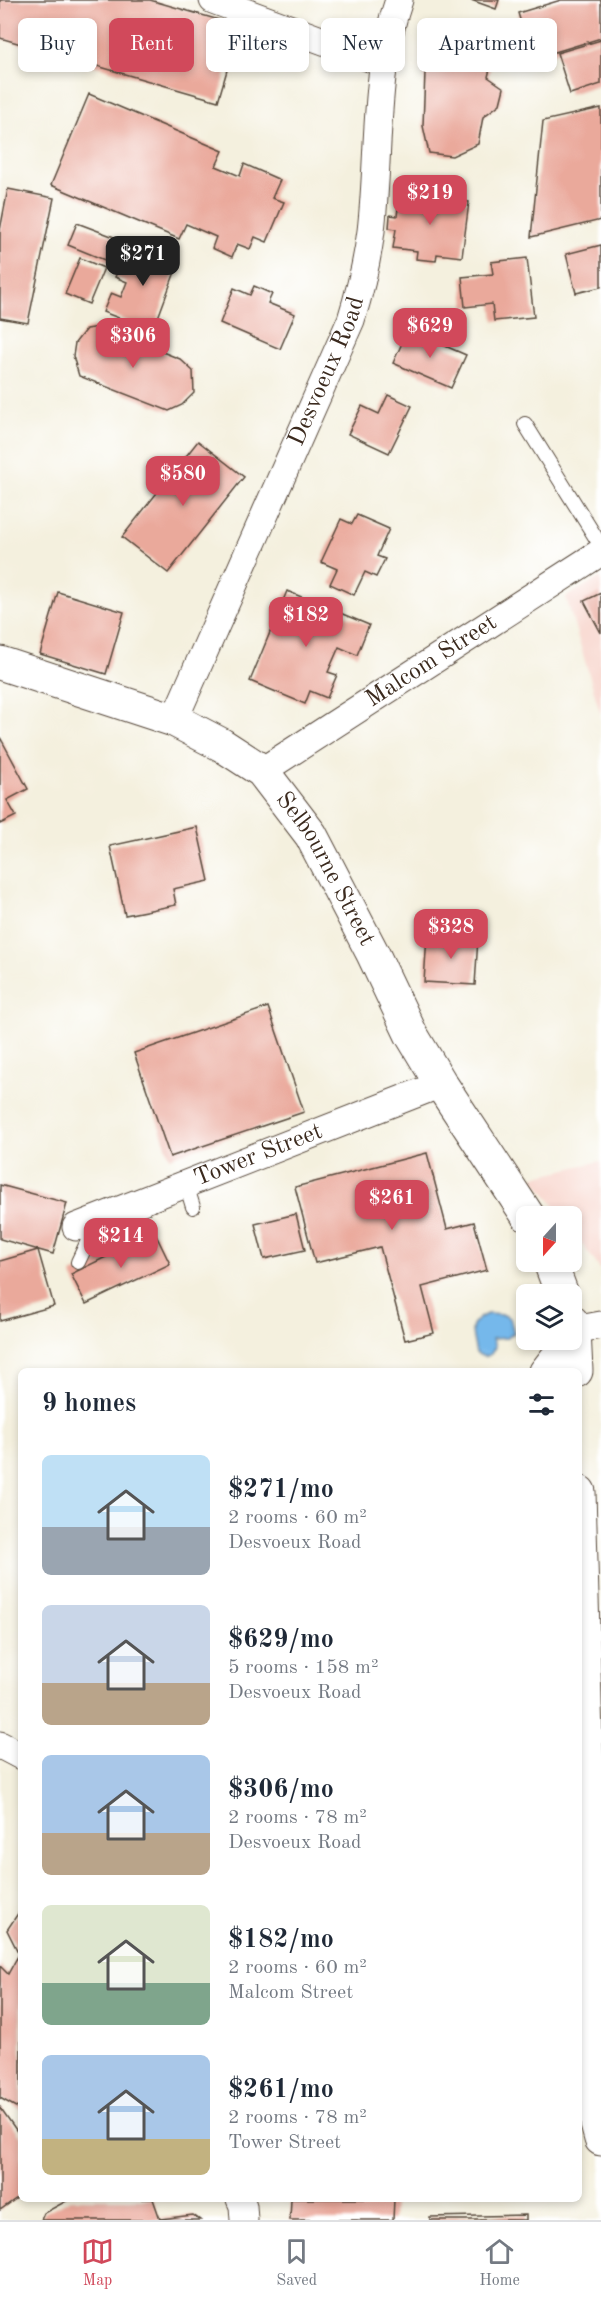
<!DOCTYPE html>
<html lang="en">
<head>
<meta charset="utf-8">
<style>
	:root { --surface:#fff; --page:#f2f2f3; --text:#1f2937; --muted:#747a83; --line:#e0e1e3; --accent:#d1495b }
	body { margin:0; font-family:"Old Standard TT",serif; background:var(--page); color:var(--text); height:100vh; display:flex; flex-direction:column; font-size:22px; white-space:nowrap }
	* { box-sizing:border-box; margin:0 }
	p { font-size:20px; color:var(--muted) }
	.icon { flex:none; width:33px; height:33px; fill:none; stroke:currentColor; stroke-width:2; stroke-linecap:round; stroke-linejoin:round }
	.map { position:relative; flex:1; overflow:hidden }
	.side { position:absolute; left:18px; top:1368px; width:564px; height:834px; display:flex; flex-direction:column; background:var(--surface); border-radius:9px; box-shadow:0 3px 9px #0003 }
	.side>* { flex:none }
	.hud { position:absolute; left:18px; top:18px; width:566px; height:54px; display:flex; gap:12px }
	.needle { width:39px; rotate:201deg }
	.buttons { position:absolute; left:516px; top:1206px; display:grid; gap:12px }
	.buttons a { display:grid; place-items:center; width:66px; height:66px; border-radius:9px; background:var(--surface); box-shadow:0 3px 9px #0003; font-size:30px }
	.price { position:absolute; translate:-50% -51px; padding:0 14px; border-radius:12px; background:var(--accent); color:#fff; font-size:20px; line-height:39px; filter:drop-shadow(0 2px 3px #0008) }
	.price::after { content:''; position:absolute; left:50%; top:36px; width:18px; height:14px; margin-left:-9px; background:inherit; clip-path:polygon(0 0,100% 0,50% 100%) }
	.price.selected { background:#222; color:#fff }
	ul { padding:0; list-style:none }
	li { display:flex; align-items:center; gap:18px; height:150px; padding:0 24px }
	li span { display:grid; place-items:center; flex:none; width:168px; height:120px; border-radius:9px; color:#555 }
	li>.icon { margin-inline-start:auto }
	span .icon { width:72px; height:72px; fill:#fffc; stroke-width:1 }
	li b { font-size:26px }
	h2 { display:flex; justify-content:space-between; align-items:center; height:72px; padding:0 24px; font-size:26px }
	.chip { padding:0 21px; border-radius:9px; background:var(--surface); box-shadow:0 3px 9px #0003; font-size:21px; line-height:54px }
	.chip.selected { background:var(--accent); color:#fff }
	.menu { display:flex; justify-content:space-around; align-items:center; height:84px; border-top:2px solid var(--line); background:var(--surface); font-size:16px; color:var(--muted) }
	.menu a { display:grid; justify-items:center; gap:3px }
	.menu .selected { color:var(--accent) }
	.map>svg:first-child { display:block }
</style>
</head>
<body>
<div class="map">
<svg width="601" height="2220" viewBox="0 0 601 2220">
	<rect width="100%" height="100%" fill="#fff"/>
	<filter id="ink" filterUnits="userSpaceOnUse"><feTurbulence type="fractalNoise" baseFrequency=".0167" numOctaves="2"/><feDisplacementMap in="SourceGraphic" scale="12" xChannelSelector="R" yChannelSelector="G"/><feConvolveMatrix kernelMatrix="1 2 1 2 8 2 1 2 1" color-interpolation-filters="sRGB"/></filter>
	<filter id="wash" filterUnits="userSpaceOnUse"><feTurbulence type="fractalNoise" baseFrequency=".008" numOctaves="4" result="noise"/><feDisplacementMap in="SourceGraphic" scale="24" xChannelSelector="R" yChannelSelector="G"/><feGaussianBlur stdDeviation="1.35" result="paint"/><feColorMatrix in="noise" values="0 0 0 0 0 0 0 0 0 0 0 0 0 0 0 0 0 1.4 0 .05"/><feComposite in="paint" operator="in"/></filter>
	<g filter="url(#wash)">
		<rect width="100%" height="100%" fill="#f4f0de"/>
		<g fill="#f7d1c7">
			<path d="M 601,577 L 601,715 L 566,597 Z"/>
			<path d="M 601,1161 L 601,1270 L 572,1230 L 572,1216 L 562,1216 L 533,1177 Z"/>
		</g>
		<path fill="#75b8eb" stroke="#587184" stroke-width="1.5" d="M 487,1314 L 504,1315 L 510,1318 L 514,1333 L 507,1338 L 492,1339 L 495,1347 L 491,1354 L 484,1357 L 476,1353 C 473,1335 465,1323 487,1314 Z"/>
		<g id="blocks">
			<g fill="#eaa99b">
				<path d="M 0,0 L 150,0 L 240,26 L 218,101 L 0,38 Z"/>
				<path d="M 471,0 L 499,0 L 496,9 Z"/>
				<path d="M 561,0 L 601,0 L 601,38 L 532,59 L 518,13 Z"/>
				<path d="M 601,40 L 601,84 L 570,94 L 557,53 Z"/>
				<path d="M 426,45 L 471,47 L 492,61 L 488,77 L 504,88 L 500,104 L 483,117 L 478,144 L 452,156 L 429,153 L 423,126 Z"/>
				<path d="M 89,94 L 223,151 L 216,166 L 240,176 L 244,164 L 280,180 L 272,198 L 284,202 L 267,242 L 255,237 L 250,249 L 237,244 L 232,257 L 212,248 L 216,237 L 186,224 L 179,239 L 51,185 Z"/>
				<path d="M 601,108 L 601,220 L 531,237 L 543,121 Z"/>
				<path d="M 8,189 L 54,198 L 28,323 L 0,318 L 0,230 Z"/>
				<path d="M 400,193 L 469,202 L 462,257 L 437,254 L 436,261 L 416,259 L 417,251 L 393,248 L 396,229 L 389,228 L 390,215 L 397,216 Z"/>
				<path d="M 77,223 L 122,240 L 112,263 L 68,245 Z"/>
				<path d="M 130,242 L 179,261 L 153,331 L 103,312 L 111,293 L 121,297 L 127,282 L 115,277 L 121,262 L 133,266 L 135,260 L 125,256 Z"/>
				<path d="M 601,245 L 601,287 L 576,293 L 566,254 Z"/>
				<path d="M 80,258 L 104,268 L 89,304 L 65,294 Z"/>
				<path d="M 527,258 L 534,317 L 494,321 L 492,304 L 465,307 L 462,277 L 493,274 L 491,262 Z"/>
				<path d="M 254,286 L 272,294 L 268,303 L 295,314 L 280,349 L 220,323 L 234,288 L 250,295 Z"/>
				<path d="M 99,327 L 180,359 L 193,371 L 194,393 L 182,405 L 169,411 L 79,376 L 73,356 L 75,343 L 86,329 Z"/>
				<path d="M 408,330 L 466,355 L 451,388 L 393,363 Z"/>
				<path d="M 388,395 L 412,406 L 389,453 L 348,434 L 362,406 L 379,414 Z"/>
				<path d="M 198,441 L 244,477 L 168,573 L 122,537 Z"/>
				<path d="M 357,515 L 389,529 L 377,556 L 385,559 L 376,577 L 365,572 L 354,595 L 330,584 L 337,569 L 321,562 L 341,519 L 352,524 Z"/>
				<path d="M 287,591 L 369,625 L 357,655 L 339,647 L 328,672 L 337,675 L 327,698 L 310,691 L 305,704 L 250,681 Z"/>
				<path d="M 58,592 L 124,612 L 106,674 L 40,654 Z"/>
				<path d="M 601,593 L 601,633 L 584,601 Z"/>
				<path d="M 0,737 L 28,789 L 7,800 L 16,816 L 0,824 Z"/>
				<path d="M 197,827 L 209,881 L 173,889 L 176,905 L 125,915 L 110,846 Z"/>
				<path d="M 427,935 L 478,938 L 475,985 L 424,982 Z"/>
				<path d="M 268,1007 L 304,1112 L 170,1157 L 134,1053 Z"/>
				<path d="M 427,1153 L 447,1229 L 474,1222 L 487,1270 L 422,1287 L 434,1333 L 405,1340 L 380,1247 L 315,1263 L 295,1187 Z"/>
				<path d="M 0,1185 L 67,1203 L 53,1254 L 0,1239 Z"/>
				<path d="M 296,1214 L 305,1250 L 264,1259 L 255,1224 Z"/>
				<path d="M 155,1233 L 170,1264 L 86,1304 L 71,1274 Z"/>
				<path d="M 38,1250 L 54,1306 L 0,1321 L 0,1261 Z"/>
				<path d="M 21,1909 L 21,2110 L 0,2098 L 0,1966 L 8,1974 L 19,1954 L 7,1930 Z"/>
				<path d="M 0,2107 L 21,2137 L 21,2195 L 0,2210 Z"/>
				<path d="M 70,2199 L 153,2199 L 160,2219 L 193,2215 L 200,2220 L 41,2220 L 44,2213 Z"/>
				<path d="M 291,2199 L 394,2199 L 393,2220 L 290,2220 Z"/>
				<path d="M 526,2215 L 526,2220 L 430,2220 L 430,2217 Z"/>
			</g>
		</g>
	</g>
	<g filter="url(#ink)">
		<use href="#blocks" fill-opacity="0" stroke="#57483b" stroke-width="1.5"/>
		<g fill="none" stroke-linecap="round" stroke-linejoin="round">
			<defs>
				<g id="lane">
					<path d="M 525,424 L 601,546"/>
					<path d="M 186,1184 L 193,1207"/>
					<path d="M 78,1262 L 98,1220"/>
				</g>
				<g id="street">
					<path d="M 213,0 L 383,63"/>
					<path id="s1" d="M 174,720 L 351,320 C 360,291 367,262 371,231 C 380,154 373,74 399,0"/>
					<path id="s2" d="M 262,771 L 601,552"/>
					<path id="s3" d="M 76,1227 L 441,1084"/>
					<path d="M 572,1333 L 574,1330 L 601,1325"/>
					<path d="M 543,1371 L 567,1340"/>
					<path d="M 0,1745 L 21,1756"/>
					<path d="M 240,2199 L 243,2206 L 244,2220"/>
				</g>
				<g id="secondary">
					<path id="s4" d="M 0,663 L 174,720 L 222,745 L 262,771 L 311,835 L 373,954 L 411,1034 L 441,1084 L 528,1216"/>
					<path d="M 550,1262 L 562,1294"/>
					<path d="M 572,1322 L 574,1330 L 576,1371"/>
					<path d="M 579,1492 L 597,2124 L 601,2139"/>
				</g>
			</defs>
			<use href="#lane" stroke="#57483b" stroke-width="16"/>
			<use href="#street" stroke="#57483b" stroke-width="29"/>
			<use href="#secondary" stroke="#57483b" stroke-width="35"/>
			<use href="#lane" stroke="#fff" stroke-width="14"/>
			<use href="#street" stroke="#fff" stroke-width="27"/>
			<use href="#secondary" stroke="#fff" stroke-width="33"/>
		</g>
	</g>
	<g text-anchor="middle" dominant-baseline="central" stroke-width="6" stroke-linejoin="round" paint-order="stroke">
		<g font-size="24" fill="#3b2a1e" stroke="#fff">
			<text stroke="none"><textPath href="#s1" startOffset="381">Desvoeux Road</textPath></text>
			<text stroke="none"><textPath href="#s2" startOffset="202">Malcom Street</textPath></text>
			<text stroke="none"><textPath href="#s4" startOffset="402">Selbourne Street</textPath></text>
			<text stroke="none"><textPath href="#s3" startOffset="196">Tower Street</textPath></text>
		</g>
	</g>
</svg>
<div class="buttons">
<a><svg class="needle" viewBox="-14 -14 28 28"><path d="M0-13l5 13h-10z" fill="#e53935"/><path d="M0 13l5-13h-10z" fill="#747a83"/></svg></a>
<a><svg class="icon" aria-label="layers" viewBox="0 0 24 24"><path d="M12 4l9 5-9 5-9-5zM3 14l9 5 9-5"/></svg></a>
</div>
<b class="price" style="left:430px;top:226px">$219</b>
<b class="price selected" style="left:143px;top:287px">$271</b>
<b class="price" style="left:430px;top:359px">$629</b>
<b class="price" style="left:133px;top:369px">$306</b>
<b class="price" style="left:183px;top:507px">$580</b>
<b class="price" style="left:306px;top:648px">$182</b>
<b class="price" style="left:451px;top:960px">$328</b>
<b class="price" style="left:392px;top:1231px">$261</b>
<b class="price" style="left:121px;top:1269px">$214</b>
<div class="hud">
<a class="chip">Buy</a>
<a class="chip selected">Rent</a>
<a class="chip">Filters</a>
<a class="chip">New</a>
<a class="chip">Apartment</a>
</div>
<section class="side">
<h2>9 homes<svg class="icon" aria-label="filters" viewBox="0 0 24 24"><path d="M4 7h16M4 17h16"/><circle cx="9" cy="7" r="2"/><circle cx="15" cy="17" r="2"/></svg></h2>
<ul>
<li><span style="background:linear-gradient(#bfe0f5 60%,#9aa5b1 0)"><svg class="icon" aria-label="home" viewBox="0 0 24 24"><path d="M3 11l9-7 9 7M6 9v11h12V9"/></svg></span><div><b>$271/mo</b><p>2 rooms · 60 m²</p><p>Desvoeux Road</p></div></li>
<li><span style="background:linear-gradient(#c9d6e8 65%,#b9a48a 0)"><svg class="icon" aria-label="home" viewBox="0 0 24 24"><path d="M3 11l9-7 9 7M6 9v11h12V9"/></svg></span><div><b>$629/mo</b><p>5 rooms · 158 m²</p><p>Desvoeux Road</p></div></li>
<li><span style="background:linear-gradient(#a9c7e8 65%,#b9a48a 0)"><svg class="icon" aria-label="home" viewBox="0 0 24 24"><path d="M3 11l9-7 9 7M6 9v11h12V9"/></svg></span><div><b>$306/mo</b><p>2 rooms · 78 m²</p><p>Desvoeux Road</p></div></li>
<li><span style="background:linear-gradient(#dfe7d0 65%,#7fa58c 0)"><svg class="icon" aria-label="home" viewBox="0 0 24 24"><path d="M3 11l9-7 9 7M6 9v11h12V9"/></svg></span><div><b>$182/mo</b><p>2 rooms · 60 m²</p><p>Malcom Street</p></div></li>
<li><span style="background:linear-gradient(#a9c7e8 70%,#c2b280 0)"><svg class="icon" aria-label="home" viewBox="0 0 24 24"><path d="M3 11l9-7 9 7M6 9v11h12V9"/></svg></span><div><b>$261/mo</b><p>2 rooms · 78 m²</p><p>Tower Street</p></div></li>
</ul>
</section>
</div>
<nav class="menu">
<a class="selected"><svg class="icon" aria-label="map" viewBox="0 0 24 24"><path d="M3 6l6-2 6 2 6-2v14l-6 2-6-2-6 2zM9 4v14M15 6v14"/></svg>Map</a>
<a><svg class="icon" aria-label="saved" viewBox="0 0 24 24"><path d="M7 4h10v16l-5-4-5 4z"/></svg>Saved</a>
<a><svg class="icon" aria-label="home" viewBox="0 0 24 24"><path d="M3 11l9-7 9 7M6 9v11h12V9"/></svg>Home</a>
</nav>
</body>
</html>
